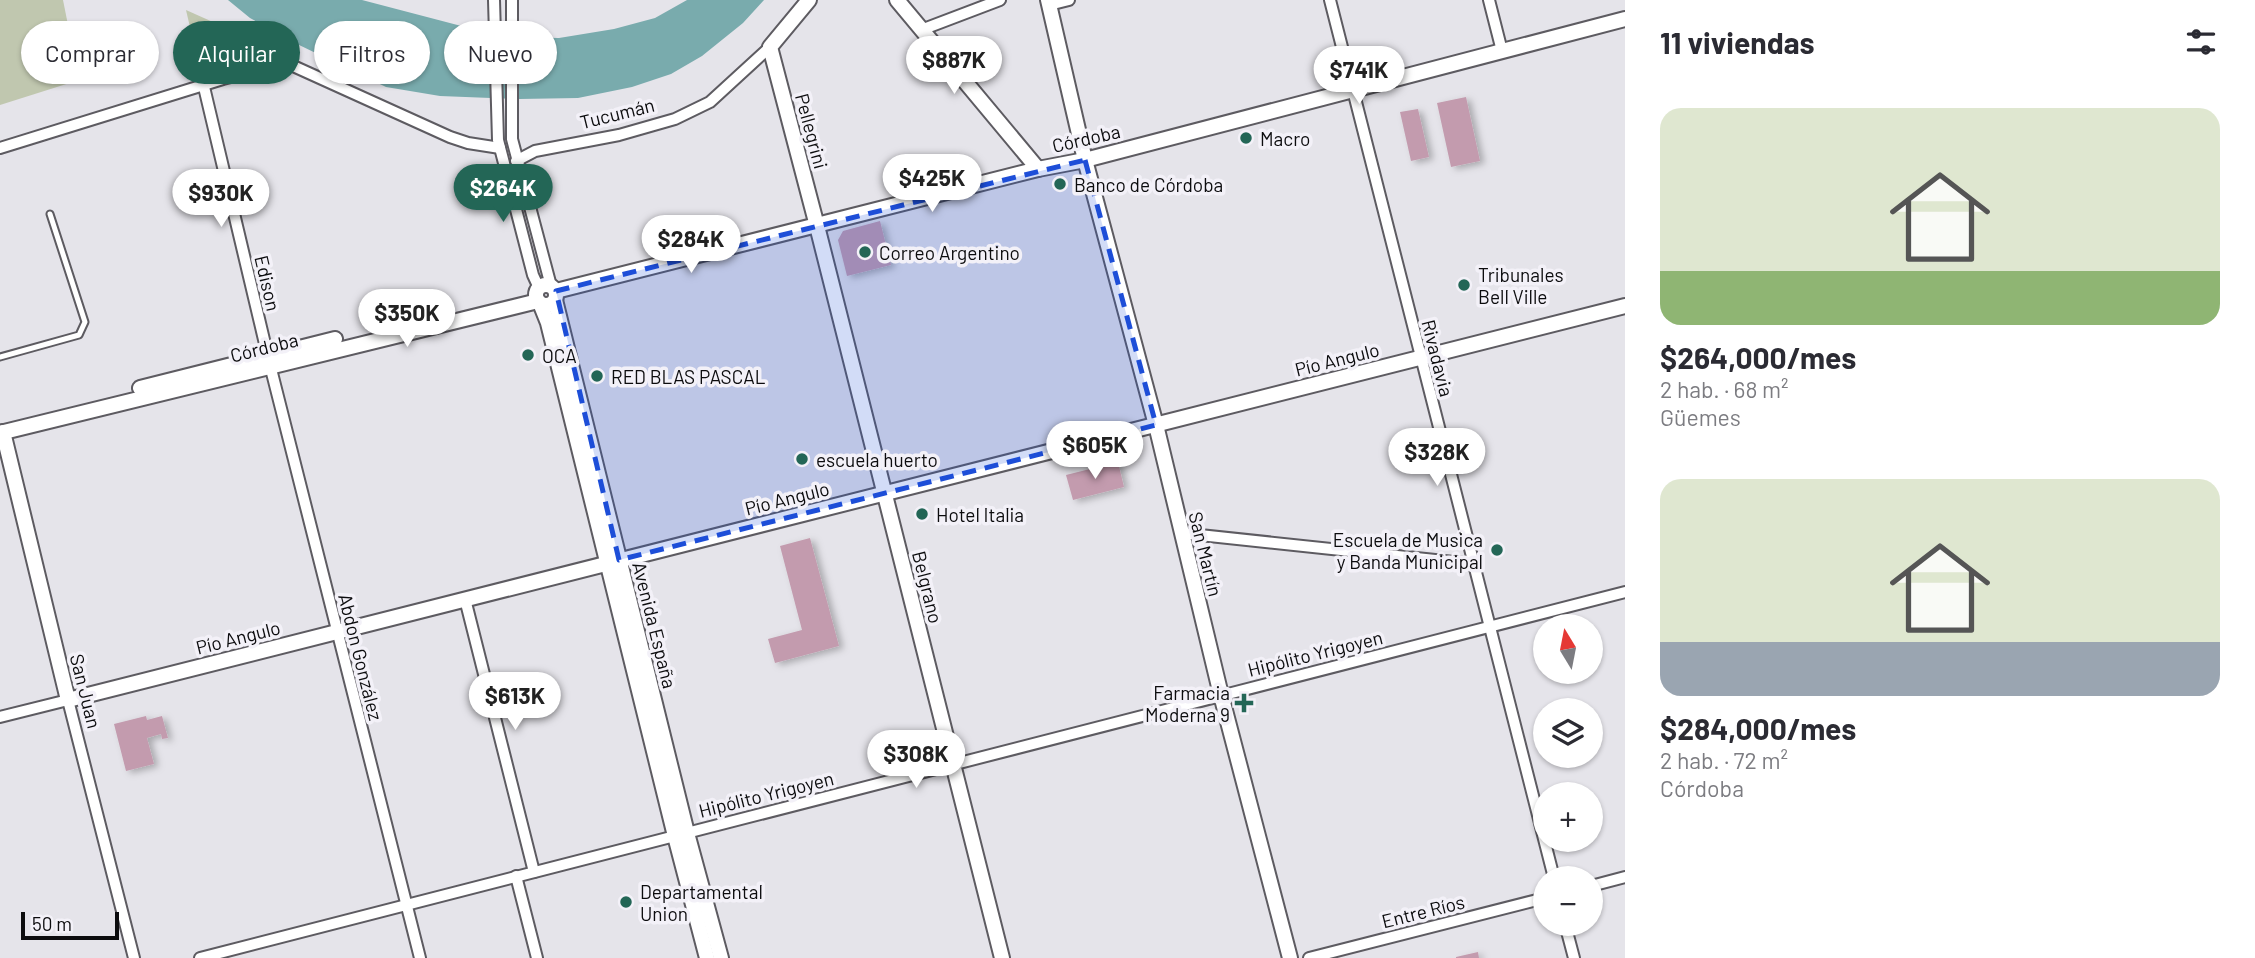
<!DOCTYPE html>
<html lang="es">
<head>
<meta charset="utf-8">
<style>
	:root { --surface:#fff; --page:#f7f7f7; --text:#2b2b33; --muted:#7c7c81; --accent:#236656 }
	body { margin:0; font-family:Barlow,sans-serif; background:var(--page); color:var(--text); height:100vh; display:flex; flex-direction:column; font-size:26px; white-space:nowrap }
	* { box-sizing:border-box; margin:0 }
	p { font-size:23px; color:var(--muted) }
	.icon { flex:none; width:38px; height:38px; fill:none; stroke:currentColor; stroke-width:2; stroke-linecap:round; stroke-linejoin:round }
	.map { position:relative; flex:1; overflow:hidden }
	.sheet { display:flex; flex-direction:column; background:var(--surface); width:630px }
	.sheet>* { flex:none }
	.hud { position:absolute; left:21px; top:21px; width:665px; height:63px; display:flex; gap:14px }
	.needle { width:46px; rotate:350deg }
	.buttons { position:absolute; left:1533px; top:614px; display:grid; gap:14px }
	.buttons a { display:grid; place-items:center; width:70px; height:70px; border-radius:50%; background:var(--surface); box-shadow:0 2px 5px #0004; font-size:35px }
	.scale { position:absolute; left:21px; bottom:18px; width:98px; box-sizing:border-box; padding-left:7px; border:4px solid #0c0c0e; border-top:0; font-size:19px; line-height:24px; white-space:nowrap; color:#0c0c0e; -webkit-text-stroke:5px #f3f1f8; paint-order:stroke }
	.price { position:absolute; translate:-50% -60px; padding:0 16px; border-radius:24px; background:#fff; color:#222; font-size:23px; line-height:46px; filter:drop-shadow(0 2px 4px #0008) }
	.price::after { content:''; position:absolute; left:50%; top:42px; width:21px; height:16px; margin-left:-10px; background:inherit; clip-path:polygon(0 0,100% 0,50% 100%) }
	.price.current { background:var(--accent); color:#fff }
	ul { padding:0; list-style:none }
	li { display:grid; align-content:center; gap:14px; height:371px; padding:0 35px }
	li span { display:grid; place-items:center; height:217px; border-radius:21px; color:#555 }
	li>.icon { margin-inline-start:auto }
	span .icon { width:126px; height:126px; fill:#fffc; stroke-width:1 }
	li b { font-size:30px }
	h2 { display:flex; justify-content:space-between; align-items:center; height:84px; padding:0 35px; font-size:30px }
	.pill { padding:0 24px; border-radius:32px; background:var(--surface); box-shadow:0 2px 5px #0004; font-size:24px; line-height:63px }
	.pill.current { background:var(--accent); color:#fff }
	main { display:flex; flex:1; min-height:0 }
	.map>svg:first-child { display:block }
</style>
</head>
<body>
<main>
<div class="map">
<svg width="1625" height="958" viewBox="0 0 1625 958">
	<defs>
		<filter id="shadow"><feDropShadow dx="4.5" dy="2.5" stdDeviation="3.5" flood-color="#0004"/></filter>
	</defs>
	<rect width="100%" height="100%" fill="#e5e4ea"/>
	<g fill="#c0c7af">
		<path d="M 0,0 L 63,0 L 79,80 L 0,105 Z"/>
		<path d="M 186,10 L 262,44 L 268,65 L 204,87 Z"/>
	</g>
	<path fill="#79abad" d="M 228,0 L 362,0 L 488,33 L 509,37 L 559,38 L 614,29 L 655,18 L 687,0 L 764,0 L 743,23 L 702,56 L 671,74 L 632,87 L 578,98 L 519,99 L 440,96 L 386,87 L 295,43 L 250,18 Z"/>
	<g fill="#c39bae" filter="url(#shadow)">
		<path d="M 1466,97 L 1480,161 L 1451,167 L 1437,103 Z"/>
		<path d="M 1418,109 L 1429,157 L 1411,161 L 1400,112 Z"/>
		<path d="M 880,221 L 891,265 L 847,276 L 838,240 L 843,231 Z"/>
		<path d="M 1118,462 L 1124,487 L 1073,500 L 1066,475 Z"/>
		<path d="M 810,538 L 839,646 L 775,663 L 768,639 L 802,630 L 780,546 Z"/>
		<path d="M 146,716 L 147,720 L 162,716 L 168,738 L 162,739 L 161,734 L 147,738 L 154,764 L 126,771 L 114,724 Z"/>
		<path d="M 1478,952 L 1479,958 L 1456,958 L 1456,957 Z"/>
	</g>
	<g fill="none" stroke-linecap="round" stroke-linejoin="round">
		<defs>
			<path id="lane" d="M 0,357 L 79,335 L 85,322 L 50,214"/>
			<g id="street">
				<path d="M 494,0 L 498,140 L 533,275 L 539,288"/>
				<path d="M 512,0 L 512,139 L 551,286"/>
				<path d="M 1330,0 L 1554,878"/>
				<path d="M 1489,0 L 1502,51"/>
				<path d="M 1049,5 L 1069,0"/>
				<path d="M 921,30 L 1000,0"/>
				<path d="M 204,87 L 270,365 L 420,958"/>
				<path d="M 0,148 L 223,79 L 278,65 L 291,65 L 450,137 L 468,143 L 500,148"/>
				<path d="M 516,161 L 535,151 L 619,135 L 675,119 L 710,102 L 770,47"/>
				<path d="M 1181,533 L 1473,564"/>
				<path d="M 465,599 L 534,872"/>
				<path d="M 0,717 L 68,700 L 134,958"/>
				<path d="M 516,876 L 537,958"/>
				<path d="M 1591,886 L 1625,877"/>
				<path d="M 1565,924 L 1574,958"/>
				<path d="M 200,958 L 1625,592"/>
				<path d="M 1309,958 L 1545,898"/>
			</g>
			<g id="secondary">
				<path d="M 809,0 L 770,47 L 817,226 L 1002,958"/>
				<path d="M 897,0 L 1038,169"/>
				<path d="M 1048,0 L 1085,160 L 1156,425 L 1221,695 L 1290,958"/>
				<circle cx="546" cy="295" r="10"/>
				<path d="M 556,291 L 1038,169 L 1085,160 L 1625,19"/>
				<path d="M 555,300 L 687,833 L 721,958"/>
				<path d="M 540,303 L 548,323 L 675,836 L 707,958"/>
				<path d="M 140,388 L 335,339"/>
				<path d="M 3,432 L 68,700 L 1625,306"/>
				<path d="M 0,433 L 538,301"/>
			</g>
		</defs>
		<use href="#lane" stroke="#5d5b61" stroke-width="9"/>
		<use href="#street" stroke="#5d5b61" stroke-width="14"/>
		<use href="#secondary" stroke="#5d5b61" stroke-width="18"/>
		<use href="#lane" stroke="#fff" stroke-width="5"/>
		<use href="#street" stroke="#fff" stroke-width="10"/>
		<use href="#secondary" stroke="#fff" stroke-width="14"/>
	</g>
	<path fill="#1d4ed8" fill-opacity="0.2" stroke="#1d4ed8" stroke-width="5" stroke-dasharray="14 9" stroke-linejoin="round" d="M 1085,160 L 1156,425 L 619,560 L 556,291 Z"/>
	<g fill="#236656" stroke="#f3f1f8" stroke-width="2.5">
		<circle cx="1246" cy="138" r="7"/>
		<circle cx="1060" cy="184" r="7"/>
		<circle cx="865" cy="252" r="7"/>
		<circle cx="1464" cy="285" r="7"/>
		<circle cx="528" cy="355" r="7"/>
		<circle cx="597" cy="376" r="7"/>
		<circle cx="802" cy="459" r="7"/>
		<circle cx="922" cy="514" r="7"/>
		<circle cx="1497" cy="550" r="7"/>
		<path d="M1240.5 692.5h7v7h7v7h-7v7h-7v-7h-7v-7h7z"/>
		<circle cx="626" cy="902" r="7"/>
	</g>
	<g text-anchor="middle" dominant-baseline="central" stroke-width="7" stroke-linejoin="round" paint-order="stroke">
		<g font-size="19" fill="#0c0c0e" stroke="#f3f1f8">
			<text transform="translate(617 113) rotate(-14)">Tucumán</text>
			<text transform="translate(812 131) rotate(75)">Pellegrini</text>
			<text transform="translate(1086 138) rotate(-13)">Córdoba</text>
			<text transform="translate(268 283) rotate(77)">Edison</text>
			<text transform="translate(264 347) rotate(-14)">Córdoba</text>
			<text transform="translate(1438 358) rotate(76)">Rivadavia</text>
			<text transform="translate(1337 359) rotate(-14)">Pío Angulo</text>
			<text transform="translate(787 498) rotate(-14)">Pío Angulo</text>
			<text transform="translate(1206 554) rotate(76)">San Martín</text>
			<text transform="translate(928 587) rotate(76)">Belgrano</text>
			<text transform="translate(655 625) rotate(76)">Avenida España</text>
			<text transform="translate(238 637) rotate(-14)">Pío Angulo</text>
			<text transform="translate(1315 653) rotate(-14)">Hipólito Yrigoyen</text>
			<text transform="translate(361 657) rotate(76)">Abdon González</text>
			<text transform="translate(86 691) rotate(76)">San Juan</text>
			<text transform="translate(766 794) rotate(-14)">Hipólito Yrigoyen</text>
			<text transform="translate(1423 911) rotate(-14)">Entre Ríos</text>
		</g>
		<g font-size="19" fill="#0c0c0e" stroke="#f3f1f8" text-anchor="start">
			<text x="1260" y="138">Macro</text>
			<text x="1074" y="184">Banco de Córdoba</text>
			<text x="879" y="252">Correo Argentino</text>
			<text x="1478" y="274">Tribunales<tspan x="1478" dy="22">Bell Ville</tspan></text>
			<text x="542" y="355">OCA</text>
			<text x="611" y="376">RED BLAS PASCAL</text>
			<text x="816" y="459">escuela huerto</text>
			<text x="936" y="514">Hotel Italia</text>
			<text x="1483" y="539" text-anchor="end">Escuela de Musica<tspan x="1483" dy="22">y Banda Municipal</tspan></text>
			<text x="1230" y="692" text-anchor="end">Farmacia<tspan x="1230" dy="22">Moderna 9</tspan></text>
			<text x="640" y="891">Departamental<tspan x="640" dy="22">Union</tspan></text>
		</g>
	</g>
</svg>
<div class="buttons">
<a><svg class="needle" viewBox="-14 -14 28 28"><path d="M0-13l5 13h-10z" fill="#e53935"/><path d="M0 13l5-13h-10z" fill="#7c7c81"/></svg></a>
<a><svg class="icon" aria-label="layers" viewBox="0 0 24 24"><path d="M12 4l9 5-9 5-9-5zM3 14l9 5 9-5"/></svg></a>
<a>+</a>
<a>−</a>
</div>
<div class="scale">50 m</div>
<b class="price" style="left:954px;top:96px">$887K</b>
<b class="price" style="left:1359px;top:106px">$741K</b>
<b class="price" style="left:932px;top:214px">$425K</b>
<b class="price current" style="left:503px;top:224px">$264K</b>
<b class="price" style="left:221px;top:229px">$930K</b>
<b class="price" style="left:691px;top:275px">$284K</b>
<b class="price" style="left:407px;top:349px">$350K</b>
<b class="price" style="left:1095px;top:481px">$605K</b>
<b class="price" style="left:1437px;top:488px">$328K</b>
<b class="price" style="left:515px;top:732px">$613K</b>
<b class="price" style="left:916px;top:790px">$308K</b>
<div class="hud">
<a class="pill">Comprar</a>
<a class="pill current">Alquilar</a>
<a class="pill">Filtros</a>
<a class="pill">Nuevo</a>
</div>
</div>
<section class="sheet">
<h2>11 viviendas<svg class="icon" aria-label="filters" viewBox="0 0 24 24"><path d="M4 7h16M4 17h16"/><circle cx="9" cy="7" r="2"/><circle cx="15" cy="17" r="2"/></svg></h2>
<ul>
<li><span style="background:linear-gradient(#dfe7d0 75%,#8fb573 0)"><svg class="icon" aria-label="home" viewBox="0 0 24 24"><path d="M3 11l9-7 9 7M6 9v11h12V9"/></svg></span><div><b>$264,000/mes</b><p>2 hab. · 68 m²</p><p>Güemes</p></div></li>
<li><span style="background:linear-gradient(#dfe7d0 75%,#9aa5b1 0)"><svg class="icon" aria-label="home" viewBox="0 0 24 24"><path d="M3 11l9-7 9 7M6 9v11h12V9"/></svg></span><div><b>$284,000/mes</b><p>2 hab. · 72 m²</p><p>Córdoba</p></div></li>
</ul>
</section>
</main>
</body>
</html>
